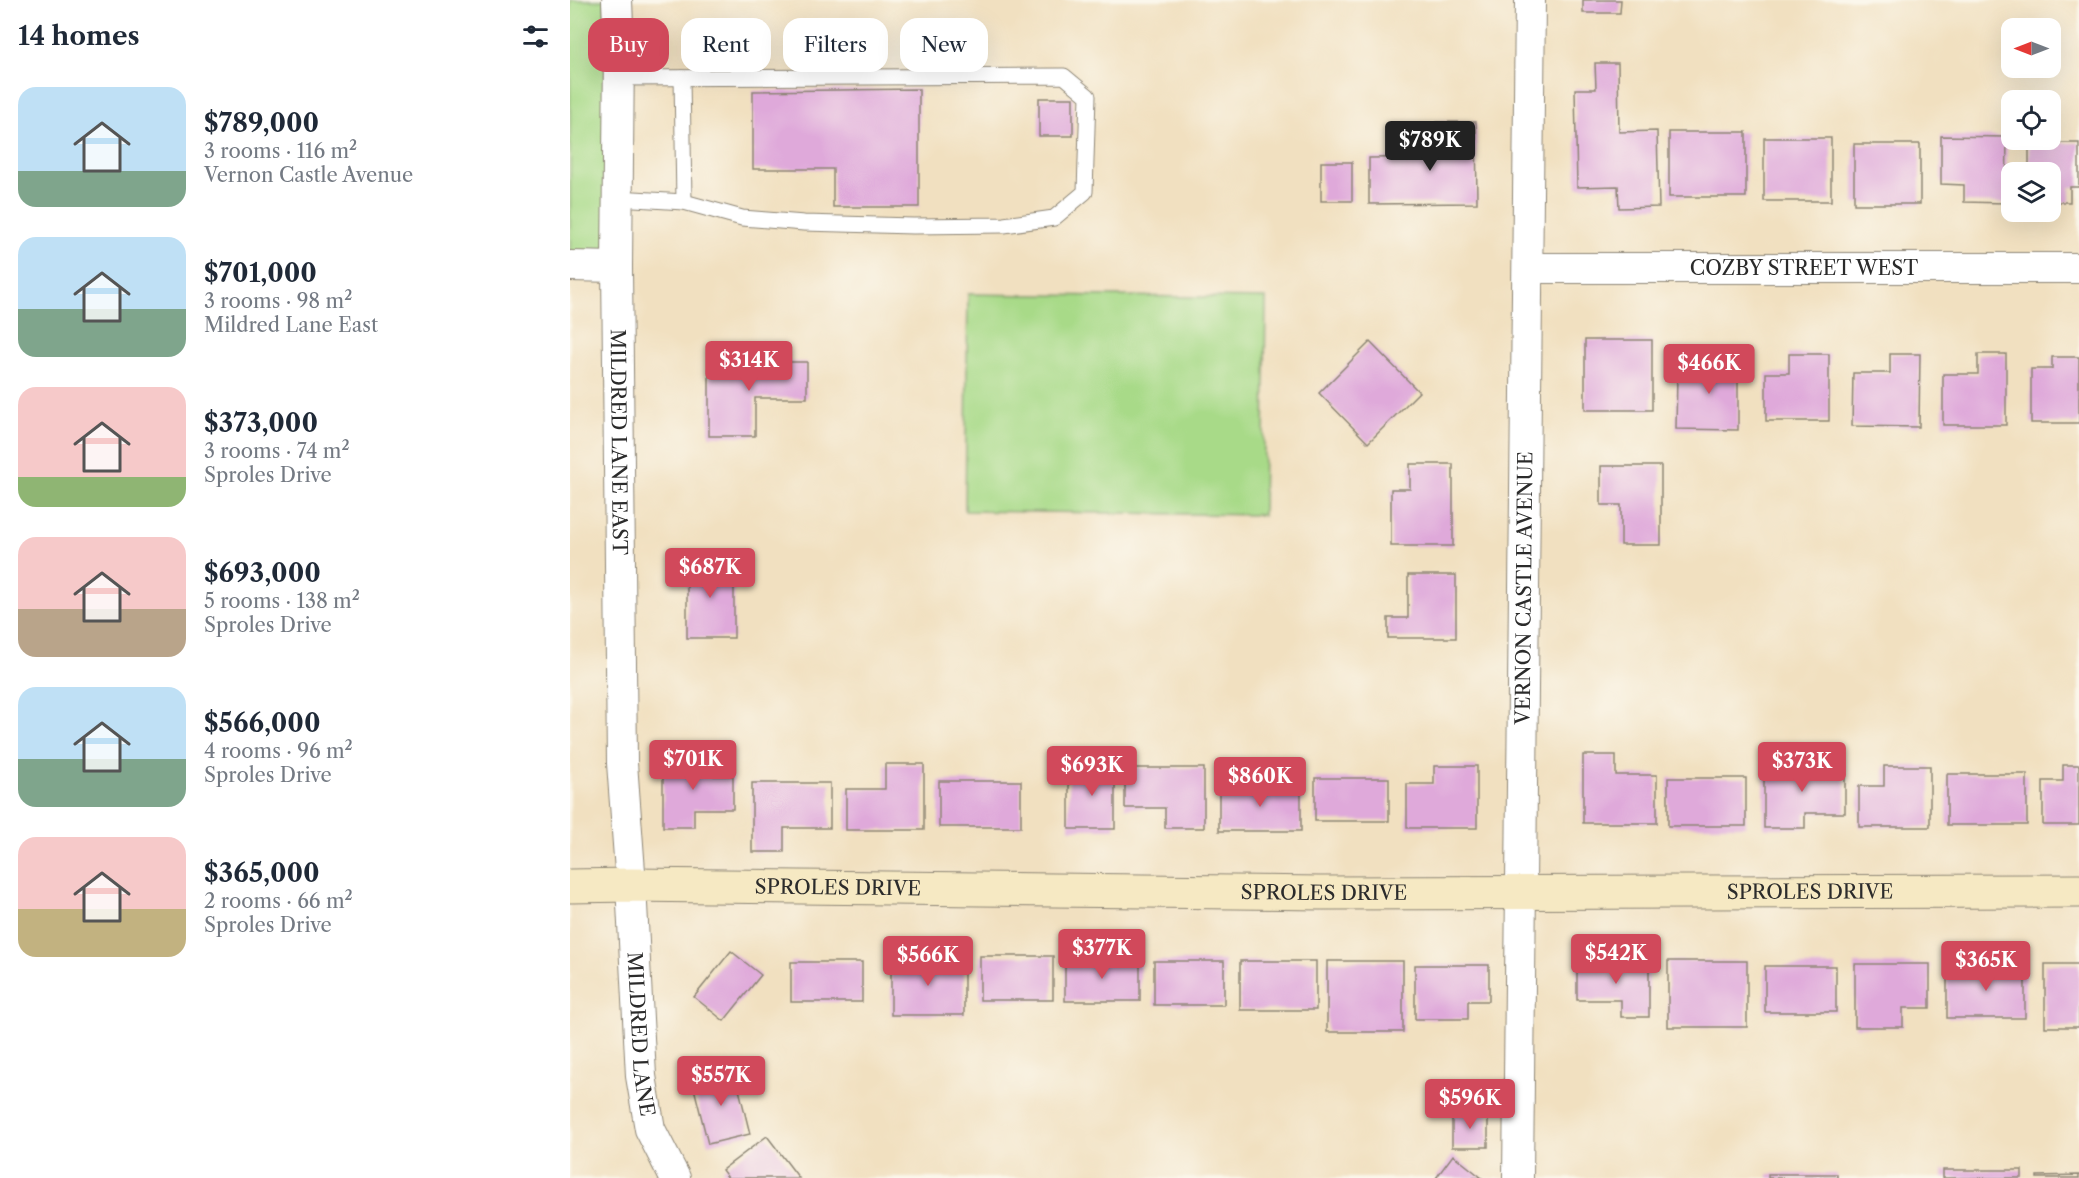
<!DOCTYPE html>
<html lang="en">
<head>
<meta charset="utf-8">
<style>
	:root { --surface:#fff; --page:#f2f2f3; --text:#1f2937; --muted:#747a83; --accent:#d1495b }
	body { margin:0; font-family:"Libre Caslon Text",serif; background:var(--page); color:var(--text); height:100vh; display:flex; flex-direction:column; font-size:22px; white-space:nowrap }
	* { box-sizing:border-box; margin:0 }
	p { font-size:20px; color:var(--muted) }
	.icon { flex:none; width:33px; height:33px; fill:none; stroke:currentColor; stroke-width:2; stroke-linecap:round; stroke-linejoin:round }
	.map { position:relative; flex:1; overflow:hidden }
	.sheet { display:flex; flex-direction:column; background:var(--surface); width:570px }
	.sheet>* { flex:none }
	.hud { position:absolute; left:18px; top:18px; width:570px; height:54px; display:flex; gap:12px }
	.needle { width:39px; rotate:270deg }
	.tools { position:absolute; left:1431px; top:18px; display:grid; gap:12px }
	.tools a { display:grid; place-items:center; width:60px; height:60px; border-radius:12px; background:var(--surface); box-shadow:0 6px 24px #0002; font-size:30px }
	.price { position:absolute; translate:-50% -51px; padding:0 14px; border-radius:6px; background:var(--accent); color:#fff; font-size:20px; line-height:39px; filter:drop-shadow(0 2px 3px #0008) }
	.price::after { content:''; position:absolute; left:50%; top:36px; width:18px; height:14px; margin-left:-9px; background:inherit; clip-path:polygon(0 0,100% 0,50% 100%) }
	.price.on { background:#222; color:#fff }
	ul { padding:0; list-style:none }
	li { display:flex; align-items:center; gap:18px; height:150px; padding:0 18px }
	li span { display:grid; place-items:center; flex:none; width:168px; height:120px; border-radius:18px; color:#555 }
	li>.icon { margin-inline-start:auto }
	span .icon { width:72px; height:72px; fill:#fffc; stroke-width:1 }
	li b { font-size:26px }
	h2 { display:flex; justify-content:space-between; align-items:center; height:72px; padding:0 18px; font-size:26px }
	.pill { padding:0 21px; border-radius:18px; background:var(--surface); box-shadow:0 6px 24px #0002; font-size:21px; line-height:54px }
	.pill.on { background:var(--accent); color:#fff }
	main { display:flex; flex:1; min-height:0 }
	.map>svg:first-child { display:block }
</style>
</head>
<body>
<main>
<section class="sheet">
<h2>14 homes<svg class="icon" aria-label="filters" viewBox="0 0 24 24"><path d="M4 7h16M4 17h16"/><circle cx="9" cy="7" r="2"/><circle cx="15" cy="17" r="2"/></svg></h2>
<ul>
<li><span style="background:linear-gradient(#bfe0f5 70%,#7fa58c 0)"><svg class="icon" aria-label="home" viewBox="0 0 24 24"><path d="M3 11l9-7 9 7M6 9v11h12V9"/></svg></span><div><b>$789,000</b><p>3 rooms · 116 m²</p><p>Vernon Castle Avenue</p></div></li>
<li><span style="background:linear-gradient(#bfe0f5 60%,#7fa58c 0)"><svg class="icon" aria-label="home" viewBox="0 0 24 24"><path d="M3 11l9-7 9 7M6 9v11h12V9"/></svg></span><div><b>$701,000</b><p>3 rooms · 98 m²</p><p>Mildred Lane East</p></div></li>
<li><span style="background:linear-gradient(#f6c9c9 75%,#8fb573 0)"><svg class="icon" aria-label="home" viewBox="0 0 24 24"><path d="M3 11l9-7 9 7M6 9v11h12V9"/></svg></span><div><b>$373,000</b><p>3 rooms · 74 m²</p><p>Sproles Drive</p></div></li>
<li><span style="background:linear-gradient(#f6c9c9 60%,#b9a48a 0)"><svg class="icon" aria-label="home" viewBox="0 0 24 24"><path d="M3 11l9-7 9 7M6 9v11h12V9"/></svg></span><div><b>$693,000</b><p>5 rooms · 138 m²</p><p>Sproles Drive</p></div></li>
<li><span style="background:linear-gradient(#bfe0f5 60%,#7fa58c 0)"><svg class="icon" aria-label="home" viewBox="0 0 24 24"><path d="M3 11l9-7 9 7M6 9v11h12V9"/></svg></span><div><b>$566,000</b><p>4 rooms · 96 m²</p><p>Sproles Drive</p></div></li>
<li><span style="background:linear-gradient(#f6c9c9 60%,#c2b280 0)"><svg class="icon" aria-label="home" viewBox="0 0 24 24"><path d="M3 11l9-7 9 7M6 9v11h12V9"/></svg></span><div><b>$365,000</b><p>2 rooms · 66 m²</p><p>Sproles Drive</p></div></li>
</ul>
</section>
<div class="map">
<svg width="1509" height="1178" viewBox="0 0 1509 1178">
	<rect width="100%" height="100%" fill="#fbf7ec"/>
	<filter id="ink" filterUnits="userSpaceOnUse"><feTurbulence type="fractalNoise" baseFrequency=".0167" numOctaves="2"/><feDisplacementMap in="SourceGraphic" scale="12" xChannelSelector="R" yChannelSelector="G"/><feConvolveMatrix kernelMatrix="1 2 1 2 8 2 1 2 1" color-interpolation-filters="sRGB"/></filter>
	<filter id="wash" filterUnits="userSpaceOnUse"><feTurbulence type="fractalNoise" baseFrequency=".008" numOctaves="4" result="noise"/><feDisplacementMap in="SourceGraphic" scale="24" xChannelSelector="R" yChannelSelector="G"/><feGaussianBlur stdDeviation="1.35" result="paint"/><feColorMatrix in="noise" values="0 0 0 0 0 0 0 0 0 0 0 0 0 0 0 0 0 1.4 0 .05"/><feComposite in="paint" operator="in"/></filter>
	<g filter="url(#wash)">
		<rect width="100%" height="100%" fill="#f1e0c0"/>
		<g fill="#a8da88" stroke="#6a825a" stroke-width="1.5">
			<path d="M 0,0 L 35,0 L 38,258 L 0,258 Z"/>
			<path d="M 398,294 L 696,298 L 693,515 L 395,511 Z"/>
		</g>
		<g id="blocks">
			<g fill="#dfa9da">
				<path d="M 1013,0 L 1051,0 L 1050,13 L 1013,13 Z"/>
				<path d="M 1025,63 L 1048,63 L 1049,132 L 1087,131 L 1089,207 L 1049,208 L 1048,186 L 1007,187 L 1005,89 L 1026,89 Z"/>
				<path d="M 349,89 L 349,207 L 263,207 L 263,169 L 183,169 L 183,91 Z"/>
				<rect x="469" y="98" width="34" height="38"/>
				<path d="M 867,122 L 906,122 L 907,203 L 799,204 L 799,158 L 868,157 Z"/>
				<rect x="1099" y="132" width="77" height="65"/>
				<path d="M 1371,136 L 1437,137 L 1436,203 L 1394,202 L 1394,185 L 1371,184 Z"/>
				<rect x="1194" y="138" width="67" height="63"/>
				<path d="M 1459,143 L 1509,143 L 1509,187 L 1500,187 L 1500,202 L 1480,202 L 1480,172 L 1459,172 Z"/>
				<rect x="1284" y="144" width="66" height="60"/>
				<rect x="751" y="162" width="31" height="39"/>
				<rect x="1015" y="340" width="67" height="70"/>
				<path d="M 800,342 L 849,392 L 798,443 L 749,393 Z"/>
				<path d="M 1219,354 L 1259,354 L 1259,421 L 1196,421 L 1196,373 L 1219,373 Z"/>
				<path d="M 1320,354 L 1350,354 L 1349,427 L 1282,426 L 1283,373 L 1320,373 Z"/>
				<path d="M 1408,354 L 1436,354 L 1436,425 L 1373,425 L 1373,374 L 1408,374 Z"/>
				<path d="M 1128,355 L 1168,355 L 1168,430 L 1106,429 L 1107,374 L 1128,375 Z"/>
				<path d="M 1482,357 L 1509,357 L 1509,423 L 1461,423 L 1461,369 L 1482,369 Z"/>
				<path d="M 139,362 L 237,362 L 237,398 L 185,398 L 185,436 L 139,436 Z"/>
				<path d="M 840,464 L 883,464 L 883,546 L 821,546 L 821,489 L 840,489 Z"/>
				<path d="M 1031,466 L 1091,466 L 1091,545 L 1051,545 L 1051,505 L 1031,505 Z"/>
				<rect x="117" y="561" width="47" height="77"/>
				<path d="M 838,575 L 886,575 L 886,638 L 818,638 L 818,618 L 838,618 Z"/>
				<path d="M 1013,755 L 1046,755 L 1046,775 L 1087,775 L 1087,823 L 1013,823 Z"/>
				<path d="M 93,759 L 144,759 L 144,776 L 163,776 L 163,809 L 124,809 L 124,827 L 93,827 Z"/>
				<path d="M 1194,763 L 1275,764 L 1275,813 L 1235,813 L 1235,828 L 1194,828 Z"/>
				<path d="M 315,764 L 354,764 L 354,830 L 276,830 L 276,789 L 315,789 Z"/>
				<rect x="499" y="765" width="46" height="64"/>
				<path d="M 1493,765 L 1509,765 L 1509,825 L 1473,825 L 1473,781 L 1493,781 Z"/>
				<path d="M 864,766 L 907,766 L 907,828 L 837,828 L 837,784 L 864,784 Z"/>
				<path d="M 1314,766 L 1360,766 L 1360,827 L 1289,827 L 1289,786 L 1314,786 Z"/>
				<path d="M 555,768 L 634,768 L 634,828 L 595,828 L 595,808 L 555,808 Z"/>
				<rect x="1377" y="774" width="80" height="51"/>
				<rect x="745" y="778" width="74" height="43"/>
				<rect x="1098" y="778" width="78" height="48"/>
				<rect x="369" y="781" width="82" height="46"/>
				<path d="M 182,783 L 260,783 L 260,828 L 214,828 L 214,852 L 182,852 Z"/>
				<rect x="649" y="786" width="82" height="45"/>
				<path d="M 161,951 L 191,975 L 154,1021 L 124,997 Z"/>
				<rect x="410" y="956" width="73" height="44"/>
				<rect x="321" y="959" width="73" height="56"/>
				<rect x="495" y="959" width="75" height="42"/>
				<rect x="584" y="961" width="70" height="44"/>
				<rect x="670" y="961" width="76" height="49"/>
				<rect x="757" y="961" width="76" height="71"/>
				<rect x="1098" y="961" width="79" height="66"/>
				<rect x="221" y="962" width="71" height="40"/>
				<path d="M 1007,962 L 1079,962 L 1079,1017 L 1051,1017 L 1051,1000 L 1007,1000 Z"/>
				<path d="M 1285,964 L 1360,964 L 1360,1008 L 1333,1008 L 1333,1027 L 1285,1027 Z"/>
				<rect x="1475" y="964" width="34" height="63"/>
				<path d="M 845,965 L 919,965 L 919,1001 L 898,1001 L 898,1019 L 845,1019 Z"/>
				<rect x="1377" y="965" width="78" height="53"/>
				<rect x="1195" y="966" width="71" height="46"/>
				<path d="M 164,1069 L 180,1134 L 138,1144 L 122,1080 Z"/>
				<rect x="882" y="1114" width="36" height="33"/>
				<path d="M 197,1136 L 229,1178 L 158,1178 L 152,1170 Z"/>
				<path d="M 883,1155 L 912,1178 L 866,1178 Z"/>
				<rect x="1373" y="1170" width="79" height="8"/>
				<rect x="1198" y="1174" width="69" height="4"/>
				<path d="M 1509,1175 L 1509,1178 L 1467,1178 L 1467,1176 Z"/>
			</g>
		</g>
	</g>
	<g filter="url(#ink)">
		<use href="#blocks" fill-opacity="0" stroke="#8e8676" stroke-width="1.5"/>
		<g fill="none" stroke-linecap="round" stroke-linejoin="round">
			<defs>
				<g id="lane">
					<path d="M 112,78 L 114,202"/>
					<path d="M 48,198 L 114,202 L 172,218 L 234,223 L 343,226 L 434,225 L 484,218 L 515,192 L 518,96 L 494,76 L 49,78"/>
				</g>
				<g id="street">
					<path id="s1" d="M 47,0 L 49,50 L 47,267 L 52,763 L 61,885 L 71,1076 L 80,1129 L 105,1178"/>
					<path d="M 0,266 L 47,267"/>
					<path id="s2" d="M 958,268 L 1509,268"/>
					<path id="s3" d="M 948,1178 L 960,0"/>
				</g>
				<g id="secondary">
					<path id="s4" d="M 0,886 L 61,885 L 750,893 L 1509,891"/>
				</g>
			</defs>
			<use href="#lane" stroke="#8e8676" stroke-width="17"/>
			<use href="#street" stroke="#8e8676" stroke-width="32"/>
			<use href="#secondary" stroke="#8e8676" stroke-width="35"/>
			<use href="#lane" stroke="#fff" stroke-width="15"/>
			<use href="#street" stroke="#fff" stroke-width="30"/>
			<use href="#secondary" stroke="#f6e9c3" stroke-width="33"/>
		</g>
	</g>
	<g text-anchor="middle" dominant-baseline="central" stroke-width="4.5" stroke-linejoin="round" paint-order="stroke">
		<g font-size="20" fill="#2b2b2b" stroke="#fbf7ec">
			<text stroke="none"><textPath href="#s2" startOffset="276">COZBY STREET WEST</textPath></text>
			<text stroke="none"><textPath href="#s1" startOffset="442">MILDRED LANE EAST</textPath></text>
			<text stroke="none"><textPath href="#s3" startOffset="590">VERNON CASTLE AVENUE</textPath></text>
			<text stroke="none"><textPath href="#s4" startOffset="268">SPROLES DRIVE</textPath></text>
			<text stroke="none"><textPath href="#s4" startOffset="754">SPROLES DRIVE</textPath></text>
			<text stroke="none"><textPath href="#s4" startOffset="1240">SPROLES DRIVE</textPath></text>
			<text stroke="none"><textPath href="#s1" startOffset="1035">MILDRED LANE</textPath></text>
		</g>
	</g>
</svg>
<div class="tools">
<a><svg class="needle" viewBox="-14 -14 28 28"><path d="M0-13l5 13h-10z" fill="#e53935"/><path d="M0 13l5-13h-10z" fill="#747a83"/></svg></a>
<a><svg class="icon" aria-label="locate" viewBox="0 0 24 24"><circle cx="12" cy="12" r="6"/><path d="M12 2v4M12 18v4M2 12h4M18 12h4"/></svg></a>
<a><svg class="icon" aria-label="layers" viewBox="0 0 24 24"><path d="M12 4l9 5-9 5-9-5zM3 14l9 5 9-5"/></svg></a>
</div>
<b class="price on" style="left:860px;top:172px">$789K</b>
<b class="price" style="left:179px;top:392px">$314K</b>
<b class="price" style="left:1139px;top:395px">$466K</b>
<b class="price" style="left:140px;top:599px">$687K</b>
<b class="price" style="left:123px;top:791px">$701K</b>
<b class="price" style="left:1232px;top:793px">$373K</b>
<b class="price" style="left:522px;top:797px">$693K</b>
<b class="price" style="left:690px;top:808px">$860K</b>
<b class="price" style="left:532px;top:980px">$377K</b>
<b class="price" style="left:1046px;top:985px">$542K</b>
<b class="price" style="left:358px;top:987px">$566K</b>
<b class="price" style="left:1416px;top:992px">$365K</b>
<b class="price" style="left:151px;top:1107px">$557K</b>
<b class="price" style="left:900px;top:1130px">$596K</b>
<div class="hud">
<a class="pill on">Buy</a>
<a class="pill">Rent</a>
<a class="pill">Filters</a>
<a class="pill">New</a>
</div>
</div>
</main>
</body>
</html>
